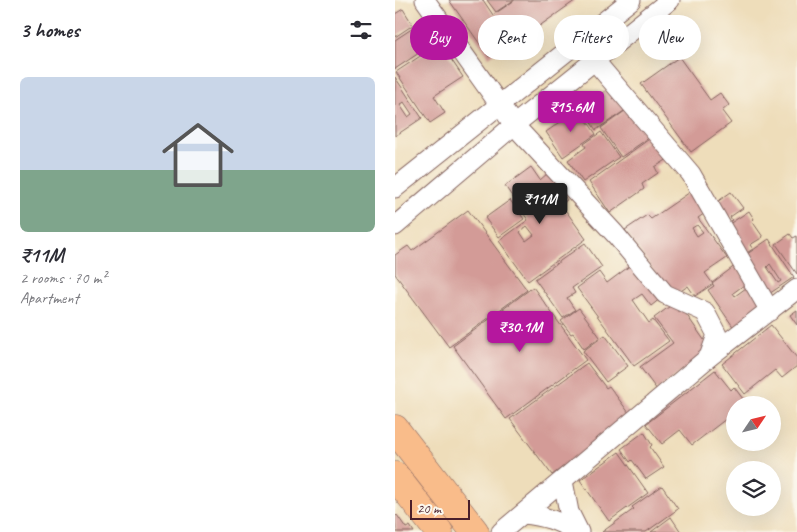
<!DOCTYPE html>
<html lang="en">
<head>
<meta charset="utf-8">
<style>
	:root { --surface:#fff; --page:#f2f2f3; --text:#2b2b33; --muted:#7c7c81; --accent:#b5179e }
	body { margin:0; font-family:Caveat,sans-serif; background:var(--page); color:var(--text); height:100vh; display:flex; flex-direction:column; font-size:19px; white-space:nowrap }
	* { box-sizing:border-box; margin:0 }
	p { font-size:16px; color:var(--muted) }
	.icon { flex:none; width:28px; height:28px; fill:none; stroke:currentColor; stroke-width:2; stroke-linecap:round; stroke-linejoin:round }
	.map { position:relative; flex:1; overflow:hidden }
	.panel { display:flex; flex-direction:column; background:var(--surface); width:395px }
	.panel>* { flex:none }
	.hud { position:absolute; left:15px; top:15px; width:311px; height:45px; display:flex; gap:10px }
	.needle { width:32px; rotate:55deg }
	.controls { position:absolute; left:331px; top:396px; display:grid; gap:10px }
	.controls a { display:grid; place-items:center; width:55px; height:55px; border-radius:50%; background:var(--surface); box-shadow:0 5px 20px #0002; font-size:25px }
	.scale { position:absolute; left:15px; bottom:12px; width:60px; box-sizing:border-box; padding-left:5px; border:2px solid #4a1f2b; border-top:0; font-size:14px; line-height:18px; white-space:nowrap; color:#4a1f2b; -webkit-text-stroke:4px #fbf7ec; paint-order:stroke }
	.price { position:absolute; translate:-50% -42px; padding:0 11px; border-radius:5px; background:var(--accent); color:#fff; font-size:16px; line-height:32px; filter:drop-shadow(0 1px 2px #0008) }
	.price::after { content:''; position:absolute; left:50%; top:30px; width:15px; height:11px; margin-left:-8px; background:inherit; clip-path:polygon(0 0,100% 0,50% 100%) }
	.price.selected { background:#222; color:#fff }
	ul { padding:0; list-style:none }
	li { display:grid; align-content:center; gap:10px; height:265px; padding:0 20px }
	li span { display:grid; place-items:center; height:155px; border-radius:8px; color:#555 }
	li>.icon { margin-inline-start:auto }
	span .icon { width:90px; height:90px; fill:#fffc; stroke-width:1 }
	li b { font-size:21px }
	h2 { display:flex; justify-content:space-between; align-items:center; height:60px; padding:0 20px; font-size:21px }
	.tag { padding:0 18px; border-radius:22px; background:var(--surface); box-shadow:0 5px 20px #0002; font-size:18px; line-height:45px }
	.tag.selected { background:var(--accent); color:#fff }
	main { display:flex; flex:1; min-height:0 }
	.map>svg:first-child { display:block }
</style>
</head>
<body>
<main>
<section class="panel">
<h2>3 homes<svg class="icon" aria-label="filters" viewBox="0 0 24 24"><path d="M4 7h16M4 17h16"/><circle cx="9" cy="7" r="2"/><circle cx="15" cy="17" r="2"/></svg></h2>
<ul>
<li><span style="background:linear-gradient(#c9d6e8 60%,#7fa58c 0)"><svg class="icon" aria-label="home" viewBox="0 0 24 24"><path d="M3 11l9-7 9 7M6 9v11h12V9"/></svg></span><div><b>₹11M</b><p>2 rooms · 70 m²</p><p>Apartment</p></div></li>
</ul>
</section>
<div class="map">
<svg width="402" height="532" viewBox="0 0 402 532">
	<rect width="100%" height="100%" fill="#fbf7ec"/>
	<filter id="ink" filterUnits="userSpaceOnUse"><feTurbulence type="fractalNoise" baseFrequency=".02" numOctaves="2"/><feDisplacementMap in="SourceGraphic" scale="10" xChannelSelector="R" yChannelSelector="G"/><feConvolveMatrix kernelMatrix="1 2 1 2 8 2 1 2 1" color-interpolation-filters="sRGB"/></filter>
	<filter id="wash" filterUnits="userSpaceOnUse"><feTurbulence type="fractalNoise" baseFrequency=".0096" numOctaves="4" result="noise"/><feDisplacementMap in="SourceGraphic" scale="20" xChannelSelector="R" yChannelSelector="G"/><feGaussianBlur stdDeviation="1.12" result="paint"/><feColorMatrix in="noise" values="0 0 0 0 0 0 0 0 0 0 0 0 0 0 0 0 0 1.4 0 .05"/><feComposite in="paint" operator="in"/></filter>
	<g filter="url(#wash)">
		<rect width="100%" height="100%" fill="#eeddba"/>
		<g id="blocks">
			<g fill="#d39b97" fill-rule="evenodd">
				<path d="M 54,0 L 88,0 L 98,15 L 120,0 L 181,0 L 112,49 L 110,46 L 94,57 Z"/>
				<path d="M 92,0 L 119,0 L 101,12 Z"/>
				<path d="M 8,9 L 18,25 L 0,37 L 0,14 Z"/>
				<path d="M 21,26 L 26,32 L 21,35 L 30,49 L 0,69 L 0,40 Z"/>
				<path d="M 45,43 L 68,77 L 39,96 L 50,113 L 35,123 L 1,72 Z"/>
				<path d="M 284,57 L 315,100 L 325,93 L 334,105 L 327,111 L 336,123 L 296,152 L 246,84 Z"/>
				<path d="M 0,77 L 27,118 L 0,136 ZM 9,102 L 17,114 L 13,117 L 5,105 Z"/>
				<path d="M 216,87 L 232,109 L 201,130 L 186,108 Z"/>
				<path d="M 234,108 L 255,137 L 226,157 L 206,128 Z"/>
				<path d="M 184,109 L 201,134 L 168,157 L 151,132 Z"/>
				<path d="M 206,132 L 224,157 L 188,182 L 173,160 L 191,147 L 189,144 Z"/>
				<path d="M 257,137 L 273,159 L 260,167 L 263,173 L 247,184 L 249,189 L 215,213 L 194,182 Z"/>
				<path d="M 136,167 L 145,180 L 153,173 L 172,200 L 166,204 L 191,239 L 133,281 L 104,241 L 133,220 L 110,186 ZM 132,226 L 139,235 L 131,241 L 125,232 Z"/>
				<path d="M 301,188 L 315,207 L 336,192 L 348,208 L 335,217 L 337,220 L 322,230 L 310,213 L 303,218 L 332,258 L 310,273 L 318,284 L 300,296 L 293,286 L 277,297 L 230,230 L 252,215 L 256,219 ZM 302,225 L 308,232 L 302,236 L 297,228 Z"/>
				<path d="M 115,200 L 129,219 L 104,237 L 90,218 Z"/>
				<path d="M 73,210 L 132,290 L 54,347 L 0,274 L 0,255 L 13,246 L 17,251 Z"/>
				<path d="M 354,211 L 359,219 L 357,221 L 368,237 L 355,245 L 358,249 L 341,260 L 322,232 Z"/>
				<path d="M 395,234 L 398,238 L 402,236 L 402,274 L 381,244 Z"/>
				<path d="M 374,239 L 399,277 L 368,298 L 342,261 ZM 375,264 L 386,281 L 383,283 L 372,267 Z"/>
				<path d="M 190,243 L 207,267 L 177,288 L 180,293 L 172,298 L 180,310 L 168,318 L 140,279 Z"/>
				<path d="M 240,262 L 266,298 L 256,306 L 247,294 L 238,300 L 254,323 L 258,320 L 274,341 L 239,366 L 182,288 L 204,272 L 212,283 Z"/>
				<path d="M 341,265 L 370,306 L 339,328 L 313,290 L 319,286 L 317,283 ZM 349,285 L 351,288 L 340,296 L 338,293 Z"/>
				<path d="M 138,287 L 191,360 L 111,419 L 58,346 Z"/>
				<path d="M 282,301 L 316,350 L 262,390 L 245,367 L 278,343 L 259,318 Z"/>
				<path d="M 184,308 L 205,337 L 189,349 L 178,333 L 176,334 L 166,321 Z"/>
				<path d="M 402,310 L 402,325 L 395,315 Z"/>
				<path d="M 376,325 L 402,358 L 402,366 L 387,378 L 380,370 L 350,394 L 327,364 Z"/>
				<path d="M 210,335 L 233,366 L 211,382 L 188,351 Z"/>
				<path d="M 192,363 L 211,388 L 214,386 L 237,417 L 157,475 L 115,419 Z"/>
				<path d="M 320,370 L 336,390 L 339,387 L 351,403 L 349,405 L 340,405 L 340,412 L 297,445 L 285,430 L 267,444 L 251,424 Z"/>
				<path d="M 249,432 L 257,445 L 255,447 L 269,467 L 251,479 L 237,460 L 235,462 L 226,449 Z"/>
				<path d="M 224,452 L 253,493 L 214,521 L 185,480 Z"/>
				<path d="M 267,486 L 283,509 L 251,532 L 207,532 L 239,509 L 237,507 Z"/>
				<path d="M 2,515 L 11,528 L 15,526 L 19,532 L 1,532 L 0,517 Z"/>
				<path d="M 276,517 L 286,532 L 256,532 Z"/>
			</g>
		</g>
	</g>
	<g filter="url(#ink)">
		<use href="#blocks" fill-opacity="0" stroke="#83625d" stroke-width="1"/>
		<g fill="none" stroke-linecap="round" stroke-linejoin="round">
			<defs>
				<g id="minor">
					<path d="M 30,0 L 119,125 L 220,234 L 270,294 L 310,312 L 322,335 L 314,357"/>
					<path d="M 199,60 L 296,174 L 375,311"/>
					<path d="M 0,188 L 236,0"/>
					<path d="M 0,226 L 119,125 L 275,0"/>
					<path d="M 168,481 L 174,512 L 184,532"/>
					<path d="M 128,514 C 151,516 163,521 182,532"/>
					<path d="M 106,532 L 314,357 L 402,289"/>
				</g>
				<g id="highway">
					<path d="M 0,429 L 80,532"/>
					<path d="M 0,476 L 44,532"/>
				</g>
			</defs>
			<use href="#minor" stroke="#83625d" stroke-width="21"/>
			<use href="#highway" stroke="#83625d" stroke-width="29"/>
			<use href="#minor" stroke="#fff" stroke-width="19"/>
			<use href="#highway" stroke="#f9bc8a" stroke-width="28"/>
		</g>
	</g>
</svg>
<div class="controls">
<a><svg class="needle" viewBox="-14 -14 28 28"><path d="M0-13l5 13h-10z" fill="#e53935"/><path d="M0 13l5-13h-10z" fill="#7c7c81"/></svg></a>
<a><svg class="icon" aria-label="layers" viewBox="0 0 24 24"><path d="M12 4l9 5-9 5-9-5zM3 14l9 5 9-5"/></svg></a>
</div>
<div class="scale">20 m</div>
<b class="price" style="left:176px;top:133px">₹15.6M</b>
<b class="price selected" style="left:145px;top:225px">₹11M</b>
<b class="price" style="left:125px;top:353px">₹30.1M</b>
<div class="hud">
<a class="tag selected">Buy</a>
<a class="tag">Rent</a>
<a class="tag">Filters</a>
<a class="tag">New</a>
</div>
</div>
</main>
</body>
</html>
